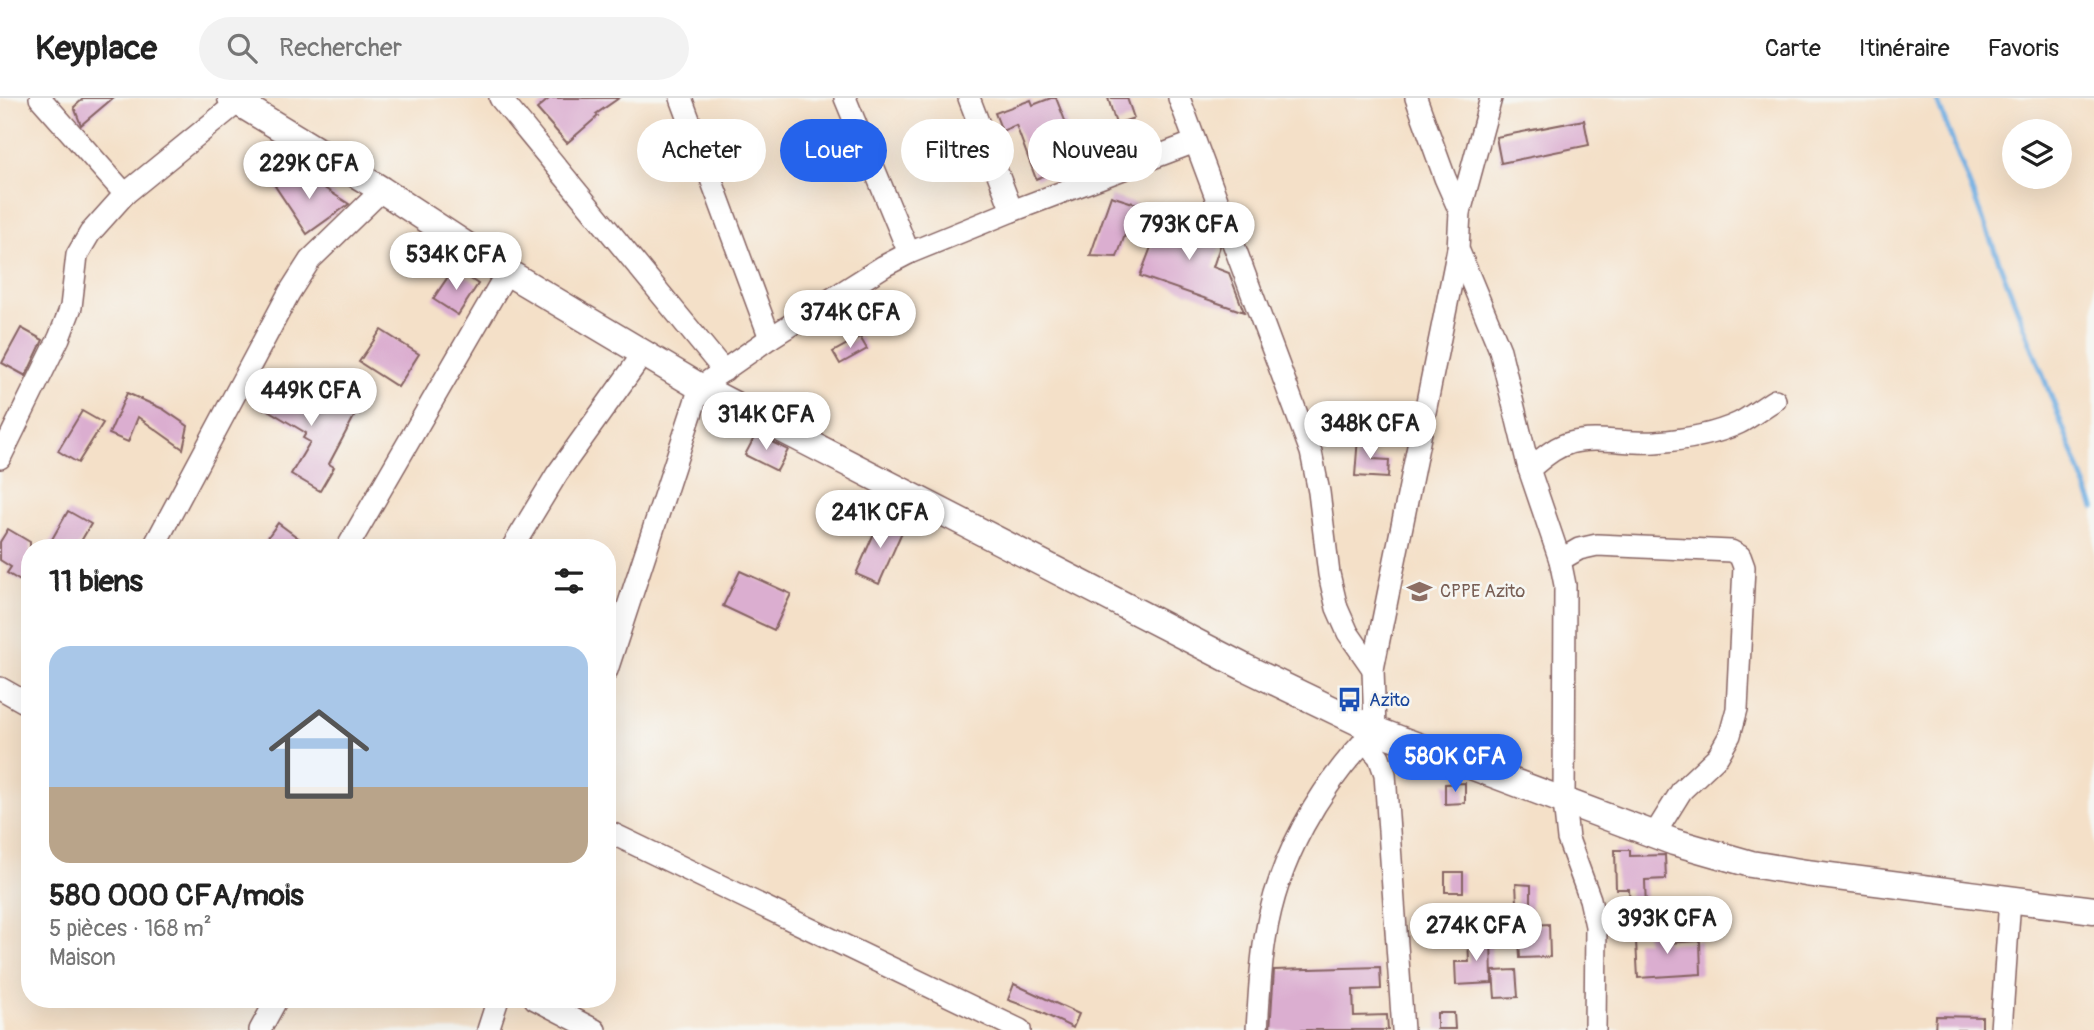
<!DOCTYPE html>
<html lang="fr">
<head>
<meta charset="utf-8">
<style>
	:root { --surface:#fff; --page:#f2f2f2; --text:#222; --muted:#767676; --line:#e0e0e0; --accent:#2563eb }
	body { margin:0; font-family:Pangolin,sans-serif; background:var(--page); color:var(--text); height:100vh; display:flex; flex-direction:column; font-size:26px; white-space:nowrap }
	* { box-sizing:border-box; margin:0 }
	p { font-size:23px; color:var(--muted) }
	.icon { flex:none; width:38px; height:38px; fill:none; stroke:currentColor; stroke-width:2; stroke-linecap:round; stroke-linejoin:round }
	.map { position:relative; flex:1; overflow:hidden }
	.side { position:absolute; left:21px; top:441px; width:595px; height:469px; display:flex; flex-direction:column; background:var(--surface); border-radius:28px; box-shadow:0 7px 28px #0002 }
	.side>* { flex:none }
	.top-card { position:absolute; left:637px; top:21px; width:665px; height:63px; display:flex; gap:14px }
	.tools { position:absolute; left:2002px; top:21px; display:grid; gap:14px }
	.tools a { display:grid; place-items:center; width:70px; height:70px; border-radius:50%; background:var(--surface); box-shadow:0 7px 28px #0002; font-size:35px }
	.price { position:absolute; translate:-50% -60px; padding:0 16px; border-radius:24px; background:#fff; color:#222; font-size:23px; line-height:46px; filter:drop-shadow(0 2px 4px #0008) }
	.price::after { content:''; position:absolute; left:50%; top:42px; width:21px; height:16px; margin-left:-10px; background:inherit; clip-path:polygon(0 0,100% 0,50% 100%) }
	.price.current { background:var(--accent); color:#fff }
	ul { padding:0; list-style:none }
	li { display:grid; align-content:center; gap:14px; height:371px; padding:0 28px }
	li+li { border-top:2px solid var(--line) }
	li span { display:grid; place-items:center; height:217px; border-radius:21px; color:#555 }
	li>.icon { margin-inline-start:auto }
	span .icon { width:126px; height:126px; fill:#fffc; stroke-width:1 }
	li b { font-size:30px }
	h2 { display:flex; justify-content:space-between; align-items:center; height:84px; padding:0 28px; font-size:30px }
	.tag { padding:0 24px; border-radius:32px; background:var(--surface); box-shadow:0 7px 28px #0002; font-size:24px; line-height:63px }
	.tag.current { background:var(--accent); color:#fff }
	header { display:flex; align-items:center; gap:42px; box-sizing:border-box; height:98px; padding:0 35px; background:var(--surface); border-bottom:2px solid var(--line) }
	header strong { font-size:33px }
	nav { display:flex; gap:38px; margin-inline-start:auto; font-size:24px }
	.search { width:490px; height:63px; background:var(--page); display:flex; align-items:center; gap:18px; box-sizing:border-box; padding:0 24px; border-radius:38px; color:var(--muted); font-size:26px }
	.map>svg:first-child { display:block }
</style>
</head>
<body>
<header>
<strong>Keyplace</strong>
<div class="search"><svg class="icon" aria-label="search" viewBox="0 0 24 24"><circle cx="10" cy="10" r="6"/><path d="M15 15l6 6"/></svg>Rechercher</div>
<nav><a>Carte</a><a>Itinéraire</a><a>Favoris</a></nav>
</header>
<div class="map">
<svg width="2094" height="932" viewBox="0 0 2094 932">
	<rect width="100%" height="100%" fill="#f6f6f2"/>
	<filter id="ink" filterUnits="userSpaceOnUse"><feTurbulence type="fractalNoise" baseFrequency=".0143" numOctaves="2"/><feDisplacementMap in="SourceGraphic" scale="14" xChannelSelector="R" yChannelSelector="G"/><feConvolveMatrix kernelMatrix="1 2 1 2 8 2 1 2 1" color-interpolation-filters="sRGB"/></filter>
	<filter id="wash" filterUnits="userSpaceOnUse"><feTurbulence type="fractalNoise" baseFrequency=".00686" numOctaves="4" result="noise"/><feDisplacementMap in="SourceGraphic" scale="28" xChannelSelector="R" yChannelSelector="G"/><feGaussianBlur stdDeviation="1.57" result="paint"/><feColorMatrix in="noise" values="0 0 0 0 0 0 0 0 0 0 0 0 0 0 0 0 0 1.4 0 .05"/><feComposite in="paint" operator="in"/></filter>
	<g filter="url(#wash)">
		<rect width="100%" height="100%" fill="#f4e0c8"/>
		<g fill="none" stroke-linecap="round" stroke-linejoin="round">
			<path stroke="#70aee2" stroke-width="5" d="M 1936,0 L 2094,410"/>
		</g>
		<g id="blocks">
			<g fill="#dbaed0">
				<path d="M 84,0 L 113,0 L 81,27 L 74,9 Z"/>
				<path d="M 550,0 L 619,0 L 596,16 L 598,18 L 567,45 L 537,11 Z"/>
				<path d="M 1051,0 L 1056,0 L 1081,63 L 1036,81 L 1016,27 L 1002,33 L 995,15 L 1031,2 L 1033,7 Z"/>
				<path d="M 1108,0 L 1127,0 L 1134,20 L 1116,26 Z"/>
				<path d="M 1584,22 L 1589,47 L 1501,65 L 1496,39 Z"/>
				<path d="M 298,73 L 349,106 L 307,136 L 275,88 Z"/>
				<path d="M 1111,98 L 1136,106 L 1117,159 L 1090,158 Z"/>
				<path d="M 1164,115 L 1215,134 L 1220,148 L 1213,169 L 1229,175 L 1244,214 L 1140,178 Z"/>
				<path d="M 454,170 L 478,186 L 458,217 L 433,201 Z"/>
				<path d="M 21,230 L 43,242 L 26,278 L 2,265 Z"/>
				<path d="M 381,232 L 419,256 L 398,289 L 359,264 Z"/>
				<path d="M 860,239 L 867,251 L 840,266 L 833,254 Z"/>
				<path d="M 279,277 L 327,306 L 329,302 L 356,315 L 329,366 L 334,369 L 320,393 L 291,376 L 310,344 L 303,340 L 306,335 L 261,308 Z"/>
				<path d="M 127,295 L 163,311 L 188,328 L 183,351 L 138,319 L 128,344 L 109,336 Z"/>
				<path d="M 82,313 L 103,325 L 78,365 L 58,353 Z"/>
				<path d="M 756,336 L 788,352 L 777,373 L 745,357 Z"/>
				<path d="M 1358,339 L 1374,340 L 1373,361 L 1389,362 L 1388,380 L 1355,378 Z"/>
				<path d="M 68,413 L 91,426 L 77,450 L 47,450 Z"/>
				<path d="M 882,417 L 905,427 L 879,486 L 856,476 Z"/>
				<path d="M 278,425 L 312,450 L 260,450 Z"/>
				<path d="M 8,431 L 30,444 L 30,472 L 22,484 L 7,475 L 11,469 L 0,462 L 0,444 Z"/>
				<path d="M 740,473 L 791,496 L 774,532 L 723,508 Z"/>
				<path d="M 1465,685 L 1465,705 L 1445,706 L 1445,686 Z"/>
				<path d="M 1615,752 L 1630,752 L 1630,758 L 1665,757 L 1666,781 L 1645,782 L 1646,813 L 1630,813 L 1629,791 L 1616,791 Z"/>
				<rect x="1445" y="774" width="18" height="20"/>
				<path d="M 1516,786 L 1531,787 L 1531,827 L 1549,826 L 1550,859 L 1520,860 Z"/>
				<path d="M 1665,827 L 1666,845 L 1700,843 L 1701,876 L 1638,880 L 1636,843 L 1647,843 L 1646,828 Z"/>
				<path d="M 1491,837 L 1492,885 L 1456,887 L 1455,864 L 1469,864 L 1468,838 Z"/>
				<path d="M 1380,869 L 1381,891 L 1353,892 L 1354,918 L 1387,917 L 1388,932 L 1270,932 L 1274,872 Z"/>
				<path d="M 1516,872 L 1518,899 L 1495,900 L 1493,873 Z"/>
				<path d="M 1014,886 L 1079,916 L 1073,930 L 1036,912 L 1008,902 Z"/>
				<path d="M 1437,915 L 1454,915 L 1455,931 L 1437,931 Z"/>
				<path d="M 1936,918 L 1982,919 L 1982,932 L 1935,932 Z"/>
			</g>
		</g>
	</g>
	<g filter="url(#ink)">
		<use href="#blocks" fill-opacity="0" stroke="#866362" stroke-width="2"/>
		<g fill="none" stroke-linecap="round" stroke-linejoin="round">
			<defs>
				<g id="minor">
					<path d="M 40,0 L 125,96"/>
					<path d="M 500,0 L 724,273"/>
					<path d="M 681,0 L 770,240"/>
					<path d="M 845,0 L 909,155"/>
					<path d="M 969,0 L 1012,113 L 1195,44"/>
					<path d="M 1179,0 L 1311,354 L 1319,394 L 1329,476 L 1337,510 L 1348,535 L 1373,571"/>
					<path d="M 1416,0 L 1445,80 L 1460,114"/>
					<path d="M 1458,151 L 1500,252 L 1529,371 L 1560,462 L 1565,487 L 1564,704 L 1568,741 L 1590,801 L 1596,828 L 1595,932"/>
					<path d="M 0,360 L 59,240 L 71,209 L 77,157 L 90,135 L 125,96 L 243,0"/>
					<path d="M 1529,371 C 1542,361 1554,349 1570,345 C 1595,338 1628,346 1655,344 C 1682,342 1714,337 1739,325 C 1751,319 1763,309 1775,302"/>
					<path d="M 153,450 L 289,195 L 310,162 L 382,92"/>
					<path d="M 347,450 L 507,174"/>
					<path d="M 512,450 L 557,376 L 643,256"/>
					<path d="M 1560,462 L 1579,451 L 1597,447 L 1731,453 L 1740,458 L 1744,469 L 1737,611 L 1730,637 L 1718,658 L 1682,692 L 1654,737"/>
					<path d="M 607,572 L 700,289 L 770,240 L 884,168 L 909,155 L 1012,113"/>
					<path d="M 0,590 L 30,607"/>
					<path d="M 1364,642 L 1379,659 L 1385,676 L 1403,932"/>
					<path d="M 607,733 L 1020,932"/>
					<path d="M 535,901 L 595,932"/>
					<path d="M 260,932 L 277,901"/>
					<path d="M 488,932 L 498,901"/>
					<path d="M 1257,932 C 1259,902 1260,871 1265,841 C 1277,762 1319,688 1375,632 L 1373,571 L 1458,151 L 1460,114 L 1491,0"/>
					<path d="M 2001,932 L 2010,801"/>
				</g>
				<path id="tertiary" d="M 231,0 L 382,92 L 507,174 L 700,289 L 1244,569 L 1375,632 L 1674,744 L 1751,766 L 1806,775 L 2094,812"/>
			</defs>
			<use href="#minor" stroke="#866362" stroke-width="24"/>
			<use href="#tertiary" stroke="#866362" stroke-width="29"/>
			<use href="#minor" stroke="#fff" stroke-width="21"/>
			<use href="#tertiary" stroke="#fff" stroke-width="26"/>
		</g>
	</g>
	<defs>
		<symbol id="school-bare" viewBox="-9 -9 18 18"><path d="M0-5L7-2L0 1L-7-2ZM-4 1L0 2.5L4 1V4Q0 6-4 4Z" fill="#8d6e63" stroke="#f6f6f2" stroke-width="2.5" paint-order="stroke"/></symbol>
		<symbol id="bus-bare" viewBox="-9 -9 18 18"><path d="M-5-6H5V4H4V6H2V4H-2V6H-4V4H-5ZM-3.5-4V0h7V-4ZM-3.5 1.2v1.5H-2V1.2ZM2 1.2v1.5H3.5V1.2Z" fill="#1a4fb4" stroke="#f6f6f2" stroke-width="2.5" paint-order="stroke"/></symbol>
	</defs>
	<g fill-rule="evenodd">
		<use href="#school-bare" x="1402" y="476" width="35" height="35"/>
		<use href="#bus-bare" x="1332" y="584" width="35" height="35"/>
	</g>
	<g text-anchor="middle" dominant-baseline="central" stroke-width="5" stroke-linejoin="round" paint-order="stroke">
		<g font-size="18" fill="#785e54" stroke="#f6f6f2" text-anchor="start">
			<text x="1440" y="493">CPPE Azito</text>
		</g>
		<g font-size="18" fill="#164399" stroke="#f6f6f2" text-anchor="start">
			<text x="1369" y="602">Azito</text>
		</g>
	</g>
</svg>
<div class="tools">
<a><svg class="icon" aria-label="layers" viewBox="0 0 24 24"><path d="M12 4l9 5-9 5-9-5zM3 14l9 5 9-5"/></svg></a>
</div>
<b class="price" style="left:309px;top:103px">229K CFA</b>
<b class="price" style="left:1189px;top:164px">793K CFA</b>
<b class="price" style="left:456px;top:194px">534K CFA</b>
<b class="price" style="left:850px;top:252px">374K CFA</b>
<b class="price" style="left:311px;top:330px">449K CFA</b>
<b class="price" style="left:766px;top:354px">314K CFA</b>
<b class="price" style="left:1370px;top:363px">348K CFA</b>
<b class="price" style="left:880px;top:452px">241K CFA</b>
<b class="price current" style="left:1455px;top:696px">580K CFA</b>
<b class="price" style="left:1667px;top:858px">393K CFA</b>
<b class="price" style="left:1476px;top:865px">274K CFA</b>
<div class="top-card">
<a class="tag">Acheter</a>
<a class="tag current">Louer</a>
<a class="tag">Filtres</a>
<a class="tag">Nouveau</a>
</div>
<section class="side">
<h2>11 biens<svg class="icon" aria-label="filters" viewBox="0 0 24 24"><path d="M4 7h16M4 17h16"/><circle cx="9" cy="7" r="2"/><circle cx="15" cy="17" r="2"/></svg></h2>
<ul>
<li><span style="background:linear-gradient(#a9c7e8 65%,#b9a48a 0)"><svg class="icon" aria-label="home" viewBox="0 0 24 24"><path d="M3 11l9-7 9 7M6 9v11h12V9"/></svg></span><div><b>580 000 CFA/mois</b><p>5 pièces · 168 m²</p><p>Maison</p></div></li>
</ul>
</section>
</div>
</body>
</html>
